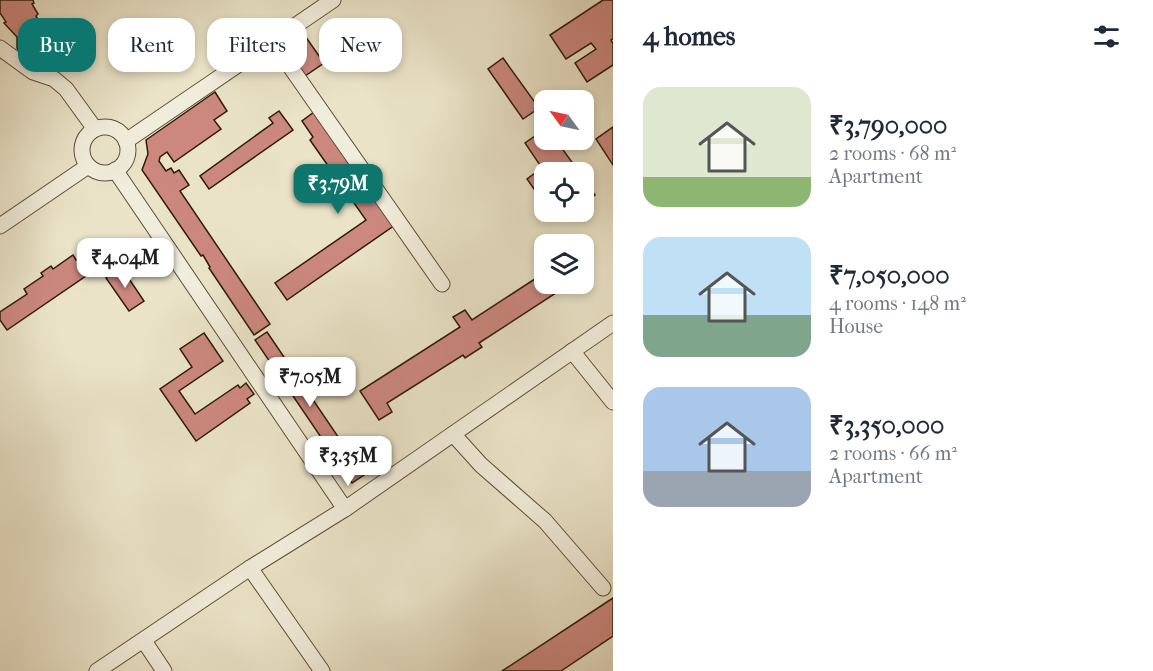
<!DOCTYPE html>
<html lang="en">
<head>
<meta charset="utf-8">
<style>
	:root { --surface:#fff; --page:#f6f6f7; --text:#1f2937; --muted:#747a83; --accent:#0f766e }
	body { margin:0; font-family:"IM FELL French Canon",serif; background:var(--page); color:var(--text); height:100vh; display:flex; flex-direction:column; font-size:22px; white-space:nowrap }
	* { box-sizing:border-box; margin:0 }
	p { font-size:20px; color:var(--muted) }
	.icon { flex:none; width:33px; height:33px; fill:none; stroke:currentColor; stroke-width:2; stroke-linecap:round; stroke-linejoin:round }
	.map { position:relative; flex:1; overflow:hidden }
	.drawer { display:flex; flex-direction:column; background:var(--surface); width:540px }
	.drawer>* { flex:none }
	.guide { position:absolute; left:18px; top:18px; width:504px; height:54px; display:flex; gap:12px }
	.needle { width:39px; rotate:303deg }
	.tools { position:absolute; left:534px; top:90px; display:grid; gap:12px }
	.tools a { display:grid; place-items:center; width:60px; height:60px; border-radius:12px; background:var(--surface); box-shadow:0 3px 9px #0003; font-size:30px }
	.price { position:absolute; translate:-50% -51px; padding:0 14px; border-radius:12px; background:#fff; color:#222; font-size:20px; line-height:39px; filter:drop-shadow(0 2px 3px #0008) }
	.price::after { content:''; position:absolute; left:50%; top:36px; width:18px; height:14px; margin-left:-9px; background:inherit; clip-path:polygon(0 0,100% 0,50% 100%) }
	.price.on { background:var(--accent); color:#fff }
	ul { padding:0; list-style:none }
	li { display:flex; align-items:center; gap:18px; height:150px; padding:0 30px }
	li span { display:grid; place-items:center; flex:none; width:168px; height:120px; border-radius:18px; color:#555 }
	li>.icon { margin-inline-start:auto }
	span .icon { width:72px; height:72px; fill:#fffc; stroke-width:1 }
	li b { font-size:26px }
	h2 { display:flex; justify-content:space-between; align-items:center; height:72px; padding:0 30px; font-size:26px }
	.pill { padding:0 21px; border-radius:18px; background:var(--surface); box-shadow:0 3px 9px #0003; font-size:21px; line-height:54px }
	.pill.on { background:var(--accent); color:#fff }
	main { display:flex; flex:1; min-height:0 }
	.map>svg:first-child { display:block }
</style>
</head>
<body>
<main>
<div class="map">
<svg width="613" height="671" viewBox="0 0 613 671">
	<rect width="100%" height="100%" fill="#eae3c8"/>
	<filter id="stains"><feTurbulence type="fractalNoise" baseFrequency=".00333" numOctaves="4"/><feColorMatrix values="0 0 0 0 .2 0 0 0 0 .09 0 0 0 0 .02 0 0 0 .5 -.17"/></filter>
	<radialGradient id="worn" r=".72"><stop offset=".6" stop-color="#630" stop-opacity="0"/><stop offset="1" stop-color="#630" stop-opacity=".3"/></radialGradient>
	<g fill="#cc887f" stroke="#2f1b08" stroke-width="1.5">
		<path d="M 0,0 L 33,0 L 34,3 L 32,4 L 38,14 L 36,16 L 39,21 L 48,23 L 53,31 L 57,59 L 44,69 L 24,59 L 17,48 L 17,37 L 4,23 L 6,22 L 0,13 Z"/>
		<path d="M 603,0 L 613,0 L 613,39 L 611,40 L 613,44 L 613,65 L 587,82 L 575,63 L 596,49 L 591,43 L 566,59 L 550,35 Z"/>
		<path d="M 303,33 L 324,63 L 305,76 L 285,47 Z"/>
		<path d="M 503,58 L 539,108 L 523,119 L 488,69 Z"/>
		<path d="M 215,92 L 227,111 L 214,120 L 221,129 L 174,162 L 167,152 L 160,157 L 159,161 L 166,171 L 171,168 L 174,173 L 179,170 L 189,185 L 180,191 L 270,324 L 254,335 L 209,268 L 210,267 L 203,255 L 201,256 L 142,170 L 148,154 L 146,140 Z"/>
		<path d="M 279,111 L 293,130 L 209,189 L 200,176 L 273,123 L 269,118 Z"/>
		<path d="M 314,112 L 395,225 L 287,300 L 275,283 L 366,220 L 310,140 L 313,137 L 302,121 Z"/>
		<path d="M 613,127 L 613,165 L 596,139 Z"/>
		<path d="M 544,130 L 544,140 L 556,140 L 579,172 L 544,172 L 544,196 L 541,199 L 527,179 L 542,168 L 525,143 Z"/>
		<path d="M 584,179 L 595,195 L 584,203 Z"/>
		<path d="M 88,251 L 99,267 L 7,330 L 0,320 L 0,312 L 27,294 L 24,289 L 43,276 L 41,273 L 51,266 L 53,269 L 73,255 L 76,260 Z"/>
		<path d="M 121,267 L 144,301 L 129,311 L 106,278 Z"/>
		<path d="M 544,273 L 544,284 L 584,284 L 584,277 L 588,284 L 573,293 L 568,285 L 479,343 L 482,347 L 465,358 L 463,355 L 387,403 L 392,412 L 379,420 L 360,391 L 460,327 L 453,317 L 465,310 L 472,320 Z"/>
		<path d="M 267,332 L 364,475 L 352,483 L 255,340 Z"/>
		<path d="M 204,333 L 223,361 L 179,391 L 195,414 L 238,385 L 240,388 L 246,383 L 254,394 L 247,399 L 250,403 L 196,441 L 160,389 L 192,367 L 180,349 Z"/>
		<path d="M 613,598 L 613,636 L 561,671 L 502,671 Z"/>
	</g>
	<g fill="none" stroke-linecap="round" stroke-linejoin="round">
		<defs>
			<g id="minor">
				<path d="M 273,42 L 442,284"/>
				<path d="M 0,48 L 33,72 L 54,79 L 66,89 L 95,129"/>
				<circle cx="105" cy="150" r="23"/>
				<path d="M 126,141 L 333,0"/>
				<path d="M 115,170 L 345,509"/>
				<path d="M 0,226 L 88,166"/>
				<path d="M 572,351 L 613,402"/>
				<path d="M 453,434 L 481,465 L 545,521 L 603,588"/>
				<path d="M 250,568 L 322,671"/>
				<path d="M 144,641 L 164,671"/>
				<path d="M 97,671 L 250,568 L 345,509 L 613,323"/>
			</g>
		</defs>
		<use href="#minor" stroke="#5e4d38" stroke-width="17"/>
		<use href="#minor" stroke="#f1eddb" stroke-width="15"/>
	</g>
	<rect width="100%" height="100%" filter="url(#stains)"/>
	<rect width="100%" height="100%" fill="url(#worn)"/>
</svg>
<div class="tools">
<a><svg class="needle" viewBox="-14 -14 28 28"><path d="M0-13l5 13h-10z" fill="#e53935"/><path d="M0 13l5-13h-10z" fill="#747a83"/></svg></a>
<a><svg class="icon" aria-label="locate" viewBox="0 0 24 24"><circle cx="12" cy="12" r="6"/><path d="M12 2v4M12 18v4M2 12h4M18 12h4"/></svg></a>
<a><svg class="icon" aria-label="layers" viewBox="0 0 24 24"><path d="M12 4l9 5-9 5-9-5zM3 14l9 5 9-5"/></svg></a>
</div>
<b class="price on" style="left:338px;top:215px">₹3.79M</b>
<b class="price" style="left:125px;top:289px">₹4.04M</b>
<b class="price" style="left:310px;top:408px">₹7.05M</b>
<b class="price" style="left:348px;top:487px">₹3.35M</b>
<div class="guide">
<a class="pill on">Buy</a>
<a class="pill">Rent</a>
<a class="pill">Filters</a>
<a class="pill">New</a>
</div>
</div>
<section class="drawer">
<h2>4 homes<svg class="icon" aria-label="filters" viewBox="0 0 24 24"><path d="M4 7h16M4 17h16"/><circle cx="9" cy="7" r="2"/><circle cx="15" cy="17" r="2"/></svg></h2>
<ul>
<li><span style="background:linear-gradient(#dfe7d0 75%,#8fb573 0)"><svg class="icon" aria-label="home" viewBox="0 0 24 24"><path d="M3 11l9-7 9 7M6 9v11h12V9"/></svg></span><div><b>₹3,790,000</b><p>2 rooms · 68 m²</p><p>Apartment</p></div></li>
<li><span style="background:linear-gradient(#bfe0f5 65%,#7fa58c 0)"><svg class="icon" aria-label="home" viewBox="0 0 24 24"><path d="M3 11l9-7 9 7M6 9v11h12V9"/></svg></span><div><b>₹7,050,000</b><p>4 rooms · 148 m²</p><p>House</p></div></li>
<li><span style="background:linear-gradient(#a9c7e8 70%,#9aa5b1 0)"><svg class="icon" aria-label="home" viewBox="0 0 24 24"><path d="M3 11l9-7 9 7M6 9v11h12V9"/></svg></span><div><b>₹3,350,000</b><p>2 rooms · 66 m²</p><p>Apartment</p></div></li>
</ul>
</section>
</main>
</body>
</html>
